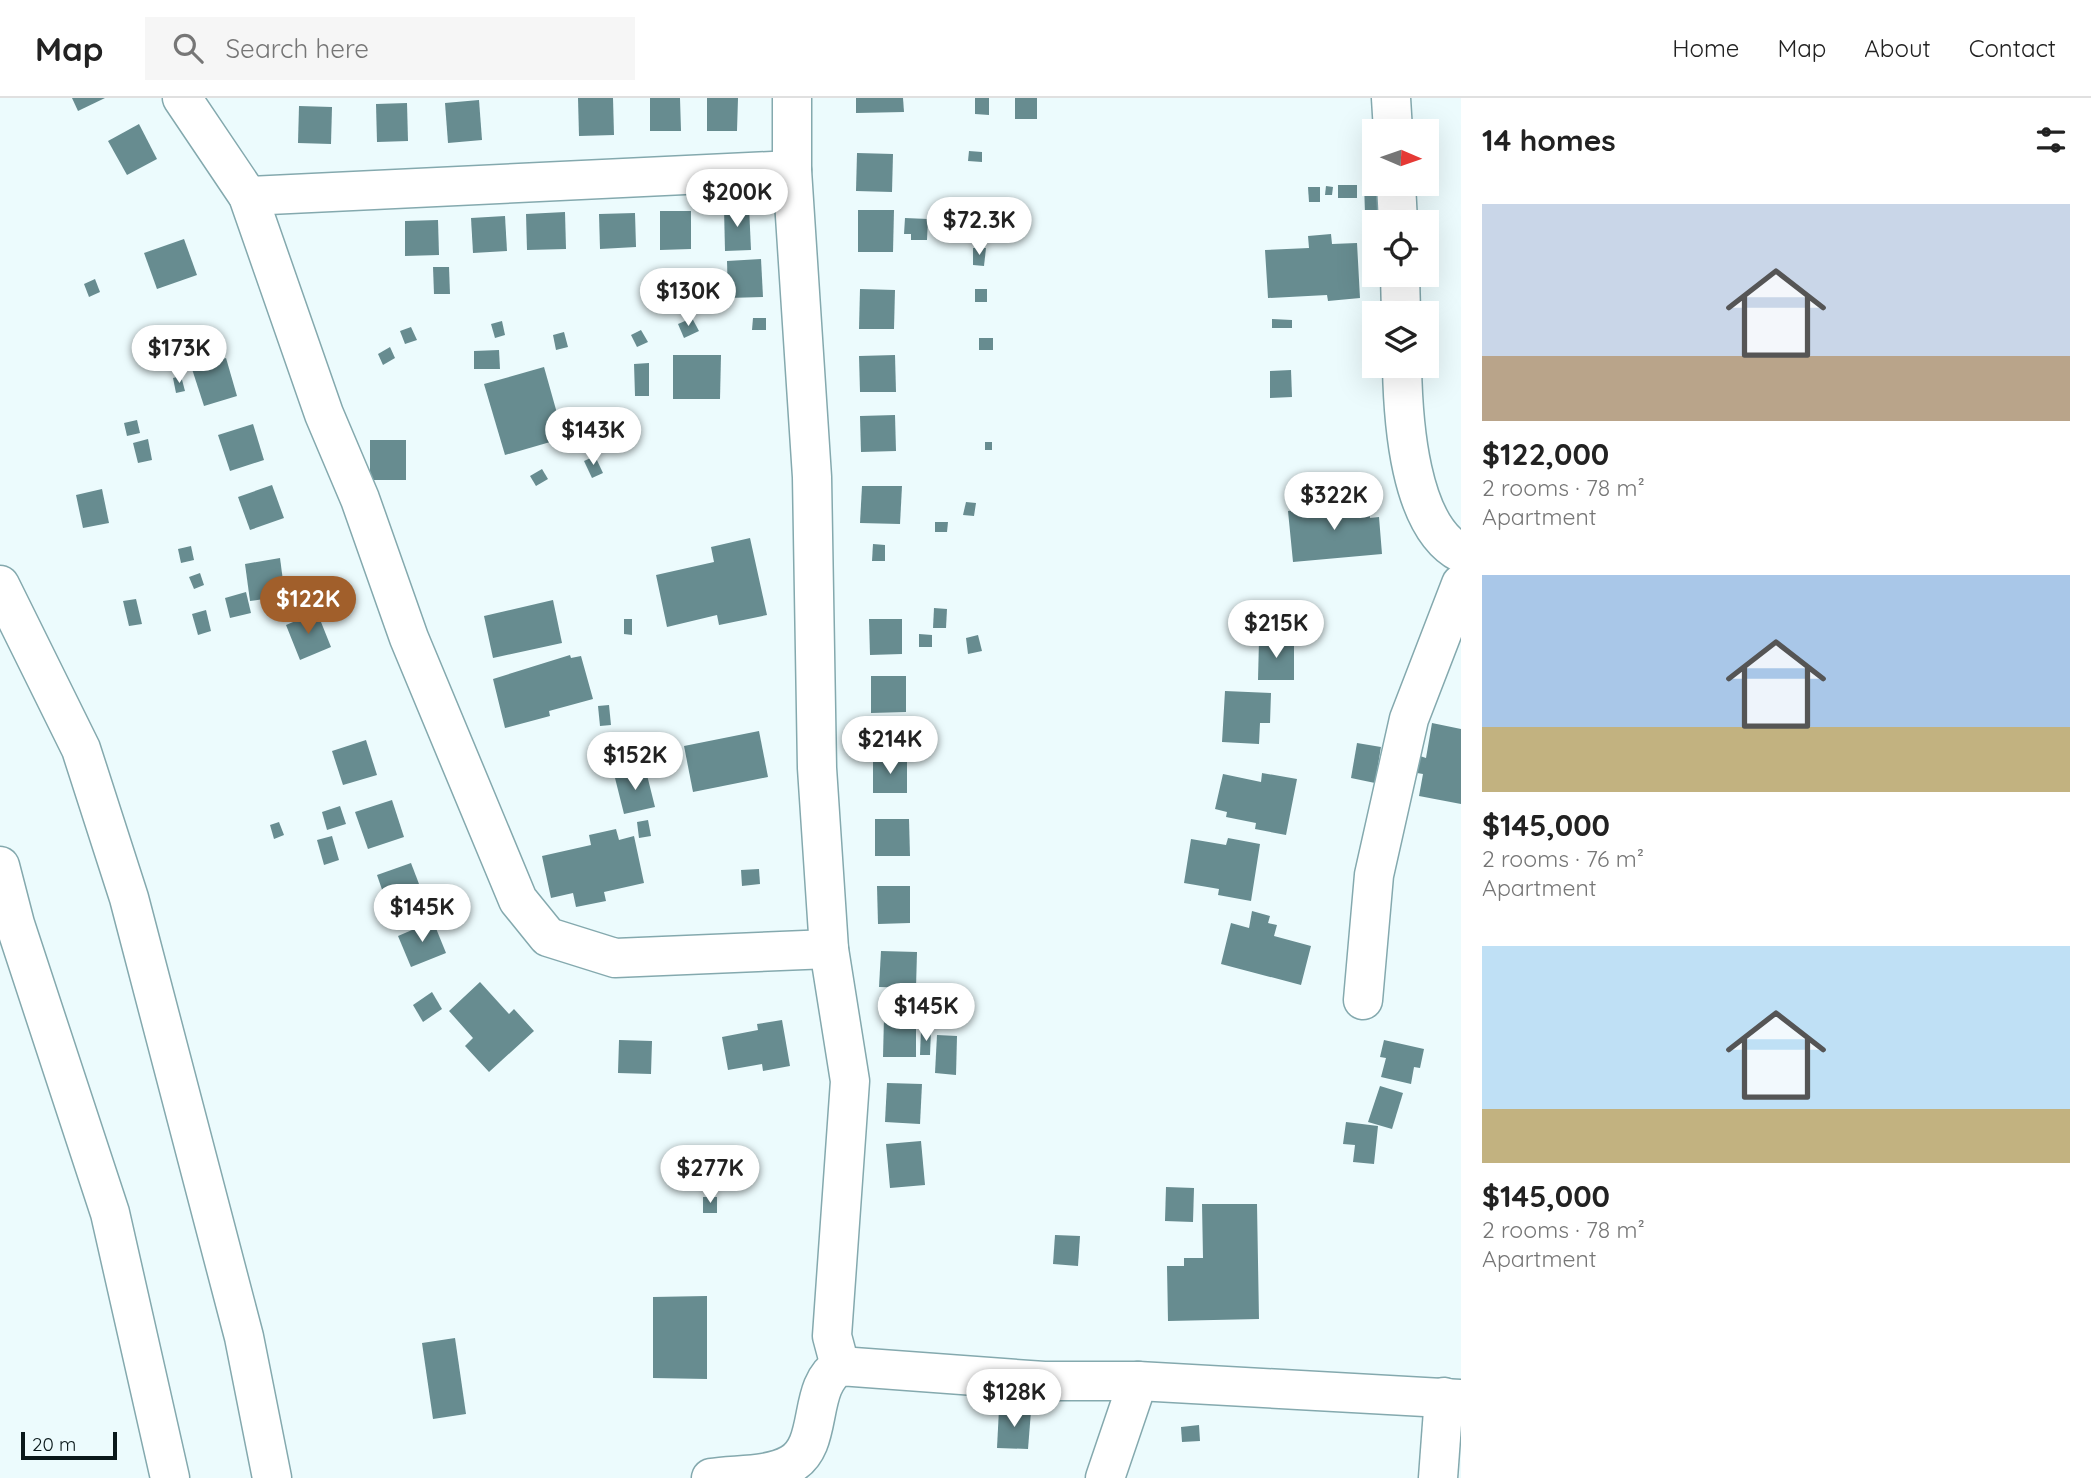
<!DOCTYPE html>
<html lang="en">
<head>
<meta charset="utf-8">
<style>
	:root { --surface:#fff; --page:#f6f6f6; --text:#222; --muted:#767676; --line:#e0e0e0; --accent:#a15f2b }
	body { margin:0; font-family:Quicksand,sans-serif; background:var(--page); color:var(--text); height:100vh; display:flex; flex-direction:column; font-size:26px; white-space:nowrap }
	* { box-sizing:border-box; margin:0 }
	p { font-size:23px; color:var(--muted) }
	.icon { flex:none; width:38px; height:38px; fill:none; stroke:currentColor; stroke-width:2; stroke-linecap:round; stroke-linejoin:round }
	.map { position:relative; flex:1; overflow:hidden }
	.details { display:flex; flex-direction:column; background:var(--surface); width:630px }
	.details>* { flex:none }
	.needle { width:46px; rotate:92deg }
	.tools { position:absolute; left:1362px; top:21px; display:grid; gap:14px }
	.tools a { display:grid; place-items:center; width:77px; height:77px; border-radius:0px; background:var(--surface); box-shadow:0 7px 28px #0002; font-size:35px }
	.scale { position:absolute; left:21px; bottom:18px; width:96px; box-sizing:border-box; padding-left:7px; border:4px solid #09181a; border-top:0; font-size:19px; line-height:24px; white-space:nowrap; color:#09181a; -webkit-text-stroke:5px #ecfbfd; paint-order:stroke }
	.price { position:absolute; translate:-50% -60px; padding:0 16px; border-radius:24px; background:#fff; color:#222; font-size:23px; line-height:46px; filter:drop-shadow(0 2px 4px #0008) }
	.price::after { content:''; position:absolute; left:50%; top:42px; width:21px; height:16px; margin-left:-10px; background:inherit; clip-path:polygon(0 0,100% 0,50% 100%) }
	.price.selected { background:var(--accent); color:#fff }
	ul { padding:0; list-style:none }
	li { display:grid; align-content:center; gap:14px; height:371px; padding:0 21px }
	li span { display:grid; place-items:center; height:217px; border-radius:0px; color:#555 }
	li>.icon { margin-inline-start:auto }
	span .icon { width:126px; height:126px; fill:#fffc; stroke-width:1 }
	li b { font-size:30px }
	h2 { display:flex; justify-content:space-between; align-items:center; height:84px; padding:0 21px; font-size:30px }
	header { display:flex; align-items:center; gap:42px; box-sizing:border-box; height:98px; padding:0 35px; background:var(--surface); border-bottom:2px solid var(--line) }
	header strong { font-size:33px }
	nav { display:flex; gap:38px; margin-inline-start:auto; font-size:24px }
	.search { width:490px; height:63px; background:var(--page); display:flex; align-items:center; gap:18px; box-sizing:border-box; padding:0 24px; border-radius:0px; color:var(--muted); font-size:26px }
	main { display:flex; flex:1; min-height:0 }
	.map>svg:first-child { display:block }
</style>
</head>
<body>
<header>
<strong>Map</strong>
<div class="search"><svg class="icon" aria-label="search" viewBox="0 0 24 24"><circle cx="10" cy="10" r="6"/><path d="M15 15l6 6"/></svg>Search here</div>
<nav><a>Home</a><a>Map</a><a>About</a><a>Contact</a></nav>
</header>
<main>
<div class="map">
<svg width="1461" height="1380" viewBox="0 0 1461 1380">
	<rect width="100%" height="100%" fill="#ecfbfd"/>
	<g fill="#678c90">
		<path d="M 72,0 L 105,0 L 78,13 Z"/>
		<path d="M 578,0 L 613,0 L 614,37 L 579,38 Z"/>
		<path d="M 650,0 L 680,0 L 681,33 L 650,33 Z"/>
		<path d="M 707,0 L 738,0 L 737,33 L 707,33 Z"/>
		<path d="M 856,0 L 903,0 L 904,14 L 856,15 Z"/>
		<path d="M 975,0 L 989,0 L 989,17 L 975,16 Z"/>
		<rect x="1015" y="0" width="22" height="21"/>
		<path d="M 479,2 L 482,42 L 448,45 L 445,5 Z"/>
		<path d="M 407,5 L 408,43 L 377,44 L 376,6 Z"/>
		<path d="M 299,8 L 332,9 L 331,46 L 298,45 Z"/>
		<path d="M 139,26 L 157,61 L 127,77 L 108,43 Z"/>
		<path d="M 969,53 L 982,54 L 982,64 L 968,63 Z"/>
		<path d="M 857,55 L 893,56 L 892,94 L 856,93 Z"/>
		<path d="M 1374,84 L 1377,86 L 1377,124 L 1374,124 L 1374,177 L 1367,177 L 1364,85 Z"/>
		<rect x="1338" y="87" width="19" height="13"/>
		<path d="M 1326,88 L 1333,89 L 1332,97 L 1325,97 Z"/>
		<path d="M 1308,89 L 1320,89 L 1320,104 L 1309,104 Z"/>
		<path d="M 749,108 L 751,152 L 725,153 L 724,110 Z"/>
		<path d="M 858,112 L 894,112 L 893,154 L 858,154 Z"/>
		<path d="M 660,113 L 691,113 L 691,151 L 660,152 Z"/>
		<path d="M 565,114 L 566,151 L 527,152 L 526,116 Z"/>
		<path d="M 635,115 L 636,149 L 600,151 L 599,116 Z"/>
		<path d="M 505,118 L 507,153 L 473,155 L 471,120 Z"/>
		<path d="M 905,120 L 928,121 L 927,142 L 911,142 L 911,136 L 904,136 Z"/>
		<path d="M 438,122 L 439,157 L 405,158 L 405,123 Z"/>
		<path d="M 1331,136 L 1332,146 L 1357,145 L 1360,200 L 1328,203 L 1327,197 L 1268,200 L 1265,152 L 1309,150 L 1308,138 Z"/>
		<path d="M 184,141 L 197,177 L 157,191 L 144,155 Z"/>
		<path d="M 973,150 L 986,150 L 984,168 L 973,167 Z"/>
		<path d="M 761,161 L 763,199 L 728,200 L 727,163 Z"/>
		<path d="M 433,169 L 449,169 L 450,196 L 434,196 Z"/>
		<path d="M 95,181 L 100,194 L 89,199 L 84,186 Z"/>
		<path d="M 860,191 L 895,192 L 894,231 L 859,231 Z"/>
		<rect x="975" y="191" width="12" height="13"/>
		<path d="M 692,220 L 699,233 L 684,240 L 678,226 Z"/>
		<path d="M 753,220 L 766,220 L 766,232 L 752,232 Z"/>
		<path d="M 1272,221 L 1292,222 L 1292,230 L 1272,230 Z"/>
		<path d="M 502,223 L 505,237 L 495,240 L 491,226 Z"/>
		<path d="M 411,229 L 417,242 L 405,246 L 400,233 Z"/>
		<path d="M 1367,230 L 1374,230 L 1374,240 L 1368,240 Z"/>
		<path d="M 641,232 L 648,244 L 637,249 L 631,237 Z"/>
		<path d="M 564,234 L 568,249 L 556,252 L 553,237 Z"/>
		<rect x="979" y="240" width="14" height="12"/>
		<path d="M 390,249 L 395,260 L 383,267 L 378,256 Z"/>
		<path d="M 499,252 L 500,271 L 474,271 L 474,253 Z"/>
		<path d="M 673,257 L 721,257 L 720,301 L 673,301 Z"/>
		<path d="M 895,257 L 896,294 L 860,294 L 859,258 Z"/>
		<path d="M 226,260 L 237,298 L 204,308 L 192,271 Z"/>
		<path d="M 649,265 L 649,298 L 635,298 L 634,266 Z"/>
		<path d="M 544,269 L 564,340 L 505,357 L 484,286 Z"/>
		<path d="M 1291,272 L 1292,299 L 1270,300 L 1270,273 Z"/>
		<path d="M 181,278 L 185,293 L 176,295 L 173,280 Z"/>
		<path d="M 895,317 L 896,353 L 861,354 L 860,318 Z"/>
		<path d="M 137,322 L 140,335 L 127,338 L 124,325 Z"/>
		<path d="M 253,326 L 264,362 L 230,373 L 218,337 Z"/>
		<path d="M 148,341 L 152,362 L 138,365 L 133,345 Z"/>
		<rect x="370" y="342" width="36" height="40"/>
		<rect x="985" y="344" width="7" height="8"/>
		<path d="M 595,358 L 603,375 L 592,380 L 584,363 Z"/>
		<path d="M 542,371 L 548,381 L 536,388 L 530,378 Z"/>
		<path d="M 272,387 L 284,420 L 250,432 L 238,399 Z"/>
		<path d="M 862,388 L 902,388 L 900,426 L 860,425 Z"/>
		<path d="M 102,391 L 109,425 L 83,430 L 76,397 Z"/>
		<path d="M 1351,398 L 1351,406 L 1368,404 L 1370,420 L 1379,419 L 1382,456 L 1293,464 L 1288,413 L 1330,409 L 1329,400 Z"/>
		<path d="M 966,404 L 976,405 L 974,418 L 963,417 Z"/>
		<path d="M 935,424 L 948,424 L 947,434 L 935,434 Z"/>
		<path d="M 750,440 L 767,517 L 719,527 L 717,517 L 667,529 L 656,477 L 714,464 L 711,449 Z"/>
		<path d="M 873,446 L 885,447 L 885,463 L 872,463 Z"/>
		<path d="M 191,448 L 194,462 L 181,465 L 178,451 Z"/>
		<path d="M 280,460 L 285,498 L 250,503 L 245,466 Z"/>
		<path d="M 200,475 L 204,487 L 194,491 L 189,479 Z"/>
		<path d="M 246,494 L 251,515 L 230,520 L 225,500 Z"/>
		<path d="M 136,501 L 142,526 L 129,528 L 123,503 Z"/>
		<path d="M 553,502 L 562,545 L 493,560 L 484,518 Z"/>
		<path d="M 934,510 L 947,511 L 946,530 L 933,530 Z"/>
		<path d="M 206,512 L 211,533 L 198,537 L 192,516 Z"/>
		<path d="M 317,514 L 331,549 L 300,562 L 286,527 Z"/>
		<path d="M 624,521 L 632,521 L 632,537 L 624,536 Z"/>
		<path d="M 869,521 L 902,521 L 902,556 L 870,557 Z"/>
		<path d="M 919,536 L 932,537 L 932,549 L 919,549 Z"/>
		<path d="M 978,537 L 982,553 L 968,556 L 966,540 Z"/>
		<path d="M 1259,542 L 1294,542 L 1294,582 L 1258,582 Z"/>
		<path d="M 570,557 L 571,560 L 581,558 L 593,601 L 549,613 L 550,618 L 505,630 L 493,581 Z"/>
		<path d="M 871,578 L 906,578 L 906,614 L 871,615 Z"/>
		<path d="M 1225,593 L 1271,595 L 1270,625 L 1260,625 L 1259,646 L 1222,644 Z"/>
		<path d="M 609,607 L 611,627 L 600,628 L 598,608 Z"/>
		<path d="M 1432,625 L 1461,631 L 1461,706 L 1419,698 L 1423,676 L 1417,675 L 1420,658 L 1426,660 Z"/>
		<path d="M 759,633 L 768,679 L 693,694 L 684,648 Z"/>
		<rect x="626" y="640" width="13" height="15"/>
		<path d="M 366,642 L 377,677 L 343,687 L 332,653 Z"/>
		<path d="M 1357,645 L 1381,649 L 1375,685 L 1351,680 Z"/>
		<rect x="873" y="661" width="34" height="34"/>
		<path d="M 646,673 L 655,709 L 624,716 L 615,680 Z"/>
		<path d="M 1262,675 L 1297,681 L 1286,737 L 1255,731 L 1256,725 L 1226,719 L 1227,714 L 1215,711 L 1223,676 L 1261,684 Z"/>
		<path d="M 392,702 L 404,739 L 368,751 L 355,714 Z"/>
		<path d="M 340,708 L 346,726 L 327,732 L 322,714 Z"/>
		<path d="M 875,721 L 909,721 L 910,758 L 875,758 Z"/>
		<path d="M 648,722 L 651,738 L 639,740 L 637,724 Z"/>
		<path d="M 279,724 L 284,737 L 274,741 L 270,727 Z"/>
		<path d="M 616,731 L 619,742 L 634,738 L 644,785 L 604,794 L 606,803 L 576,809 L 573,795 L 551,800 L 542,758 L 591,747 L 589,737 Z"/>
		<path d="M 332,738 L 339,762 L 324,767 L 317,742 Z"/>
		<path d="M 1228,740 L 1260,746 L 1251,803 L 1218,797 L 1219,791 L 1184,785 L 1191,741 L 1226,747 Z"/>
		<path d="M 411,765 L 424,799 L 389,812 L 377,777 Z"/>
		<path d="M 759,771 L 760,786 L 742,788 L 741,772 Z"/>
		<path d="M 877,788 L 910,788 L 910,825 L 878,826 Z"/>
		<path d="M 1252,813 L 1270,818 L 1268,825 L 1277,827 L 1274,838 L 1311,848 L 1301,887 L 1221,866 L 1231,825 L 1249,830 Z"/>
		<path d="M 433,823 L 446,855 L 411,869 L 398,838 Z"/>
		<path d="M 881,853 L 917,854 L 916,890 L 879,889 Z"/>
		<path d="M 480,884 L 509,916 L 514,911 L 534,933 L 489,974 L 465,948 L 473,940 L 449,913 Z"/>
		<path d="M 432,894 L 442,911 L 423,924 L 413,907 Z"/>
		<path d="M 884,919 L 916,919 L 916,959 L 883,959 Z"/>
		<path d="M 782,922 L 790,968 L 763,973 L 762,966 L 728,972 L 722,939 L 758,932 L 757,926 Z"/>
		<path d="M 921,932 L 931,932 L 930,957 L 920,957 Z"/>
		<path d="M 937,937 L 957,938 L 956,977 L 935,975 Z"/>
		<path d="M 619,942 L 652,943 L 651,976 L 618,975 Z"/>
		<path d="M 1384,942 L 1424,951 L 1420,970 L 1414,969 L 1411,986 L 1381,979 L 1386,960 L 1380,959 Z"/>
		<path d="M 887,985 L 922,986 L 920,1026 L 885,1024 Z"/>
		<path d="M 1380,988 L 1403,995 L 1392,1031 L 1368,1024 Z"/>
		<path d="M 1346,1024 L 1378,1028 L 1374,1066 L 1353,1064 L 1355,1047 L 1343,1046 Z"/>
		<path d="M 921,1043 L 925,1087 L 890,1090 L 886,1046 Z"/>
		<path d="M 1166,1089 L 1194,1090 L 1193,1124 L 1165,1123 Z"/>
		<rect x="703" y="1099" width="14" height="16"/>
		<path d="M 1202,1106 L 1257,1106 L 1259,1221 L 1168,1223 L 1167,1168 L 1184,1168 L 1184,1160 L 1203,1160 Z"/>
		<path d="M 1055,1137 L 1080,1138 L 1078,1168 L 1053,1166 Z"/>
		<path d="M 707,1198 L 707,1281 L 653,1280 L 653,1199 Z"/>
		<path d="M 455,1240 L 466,1316 L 433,1321 L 422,1245 Z"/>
		<path d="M 999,1311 L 1031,1313 L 1028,1351 L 997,1350 Z"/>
		<path d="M 1199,1327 L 1200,1343 L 1182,1344 L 1181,1329 Z"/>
	</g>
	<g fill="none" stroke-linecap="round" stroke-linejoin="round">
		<defs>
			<g id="minor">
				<path d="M 182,0 L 248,98 L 324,316 L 360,401 L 409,540 L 518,802 L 548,839 L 615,860 L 829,851"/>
				<path d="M 792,0 L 792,72 L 812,379 L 817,670 L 829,851 L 850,983 L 832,1238 L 840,1268"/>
				<path d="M 1391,0 L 1393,33"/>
				<path d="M 1396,86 L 1398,124"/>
				<path d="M 248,98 L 792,72"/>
				<path d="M 1400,177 L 1401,215"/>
				<path d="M 1402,268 C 1403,321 1409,428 1461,455"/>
				<path d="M 0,768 L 15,826 L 110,1115 L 170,1380"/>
				<path d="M 1363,902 L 1374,777 L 1409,621 L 1461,486"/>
				<path d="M 711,1380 C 735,1376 769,1379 791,1366 C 825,1347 806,1288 840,1268 L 1044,1283 L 1138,1283 L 1461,1301"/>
				<path d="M 1105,1380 L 1138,1283"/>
				<path d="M 1438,1380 L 1444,1299"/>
			</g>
			<path id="major" d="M 0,487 L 81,651 L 129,800 L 244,1239 L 272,1380"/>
		</defs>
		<use href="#minor" stroke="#84a9ae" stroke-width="41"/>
		<use href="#major" stroke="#84a9ae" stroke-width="41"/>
		<use href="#minor" stroke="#fff" stroke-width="38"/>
		<use href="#major" stroke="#fff" stroke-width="38"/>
	</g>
</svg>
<div class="tools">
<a><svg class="needle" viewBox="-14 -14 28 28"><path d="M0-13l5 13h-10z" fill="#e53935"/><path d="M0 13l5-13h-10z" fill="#767676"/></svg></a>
<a><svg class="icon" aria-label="locate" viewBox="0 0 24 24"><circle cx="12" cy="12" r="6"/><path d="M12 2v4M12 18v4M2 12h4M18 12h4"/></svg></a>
<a><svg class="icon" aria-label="layers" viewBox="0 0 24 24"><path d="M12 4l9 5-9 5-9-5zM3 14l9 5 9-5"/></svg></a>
</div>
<div class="scale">20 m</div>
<b class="price" style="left:737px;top:131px">$200K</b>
<b class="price" style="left:979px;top:159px">$72.3K</b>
<b class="price" style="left:688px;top:230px">$130K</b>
<b class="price" style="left:179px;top:287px">$173K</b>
<b class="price" style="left:593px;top:369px">$143K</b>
<b class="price" style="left:1334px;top:434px">$322K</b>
<b class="price selected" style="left:308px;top:538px">$122K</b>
<b class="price" style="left:1276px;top:562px">$215K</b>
<b class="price" style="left:890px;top:678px">$214K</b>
<b class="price" style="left:635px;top:694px">$152K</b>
<b class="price" style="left:422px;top:846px">$145K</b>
<b class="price" style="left:926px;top:945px">$145K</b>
<b class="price" style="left:710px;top:1107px">$277K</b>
<b class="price" style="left:1014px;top:1331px">$128K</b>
</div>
<section class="details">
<h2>14 homes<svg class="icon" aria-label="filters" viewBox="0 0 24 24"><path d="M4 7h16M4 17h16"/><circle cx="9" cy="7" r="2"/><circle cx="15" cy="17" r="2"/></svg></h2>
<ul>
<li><span style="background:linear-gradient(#c9d6e8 70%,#b9a48a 0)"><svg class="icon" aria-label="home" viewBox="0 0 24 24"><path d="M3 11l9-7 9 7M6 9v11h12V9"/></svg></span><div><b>$122,000</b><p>2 rooms · 78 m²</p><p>Apartment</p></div></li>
<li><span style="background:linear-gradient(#a9c7e8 70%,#c2b280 0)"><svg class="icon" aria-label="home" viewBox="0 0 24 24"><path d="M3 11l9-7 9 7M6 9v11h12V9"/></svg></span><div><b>$145,000</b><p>2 rooms · 76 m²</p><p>Apartment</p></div></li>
<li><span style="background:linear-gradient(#bfe0f5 75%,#c2b280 0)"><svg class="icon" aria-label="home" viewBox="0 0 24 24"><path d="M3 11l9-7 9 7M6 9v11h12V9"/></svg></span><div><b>$145,000</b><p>2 rooms · 78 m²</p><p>Apartment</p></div></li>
</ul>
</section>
</main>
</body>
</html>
